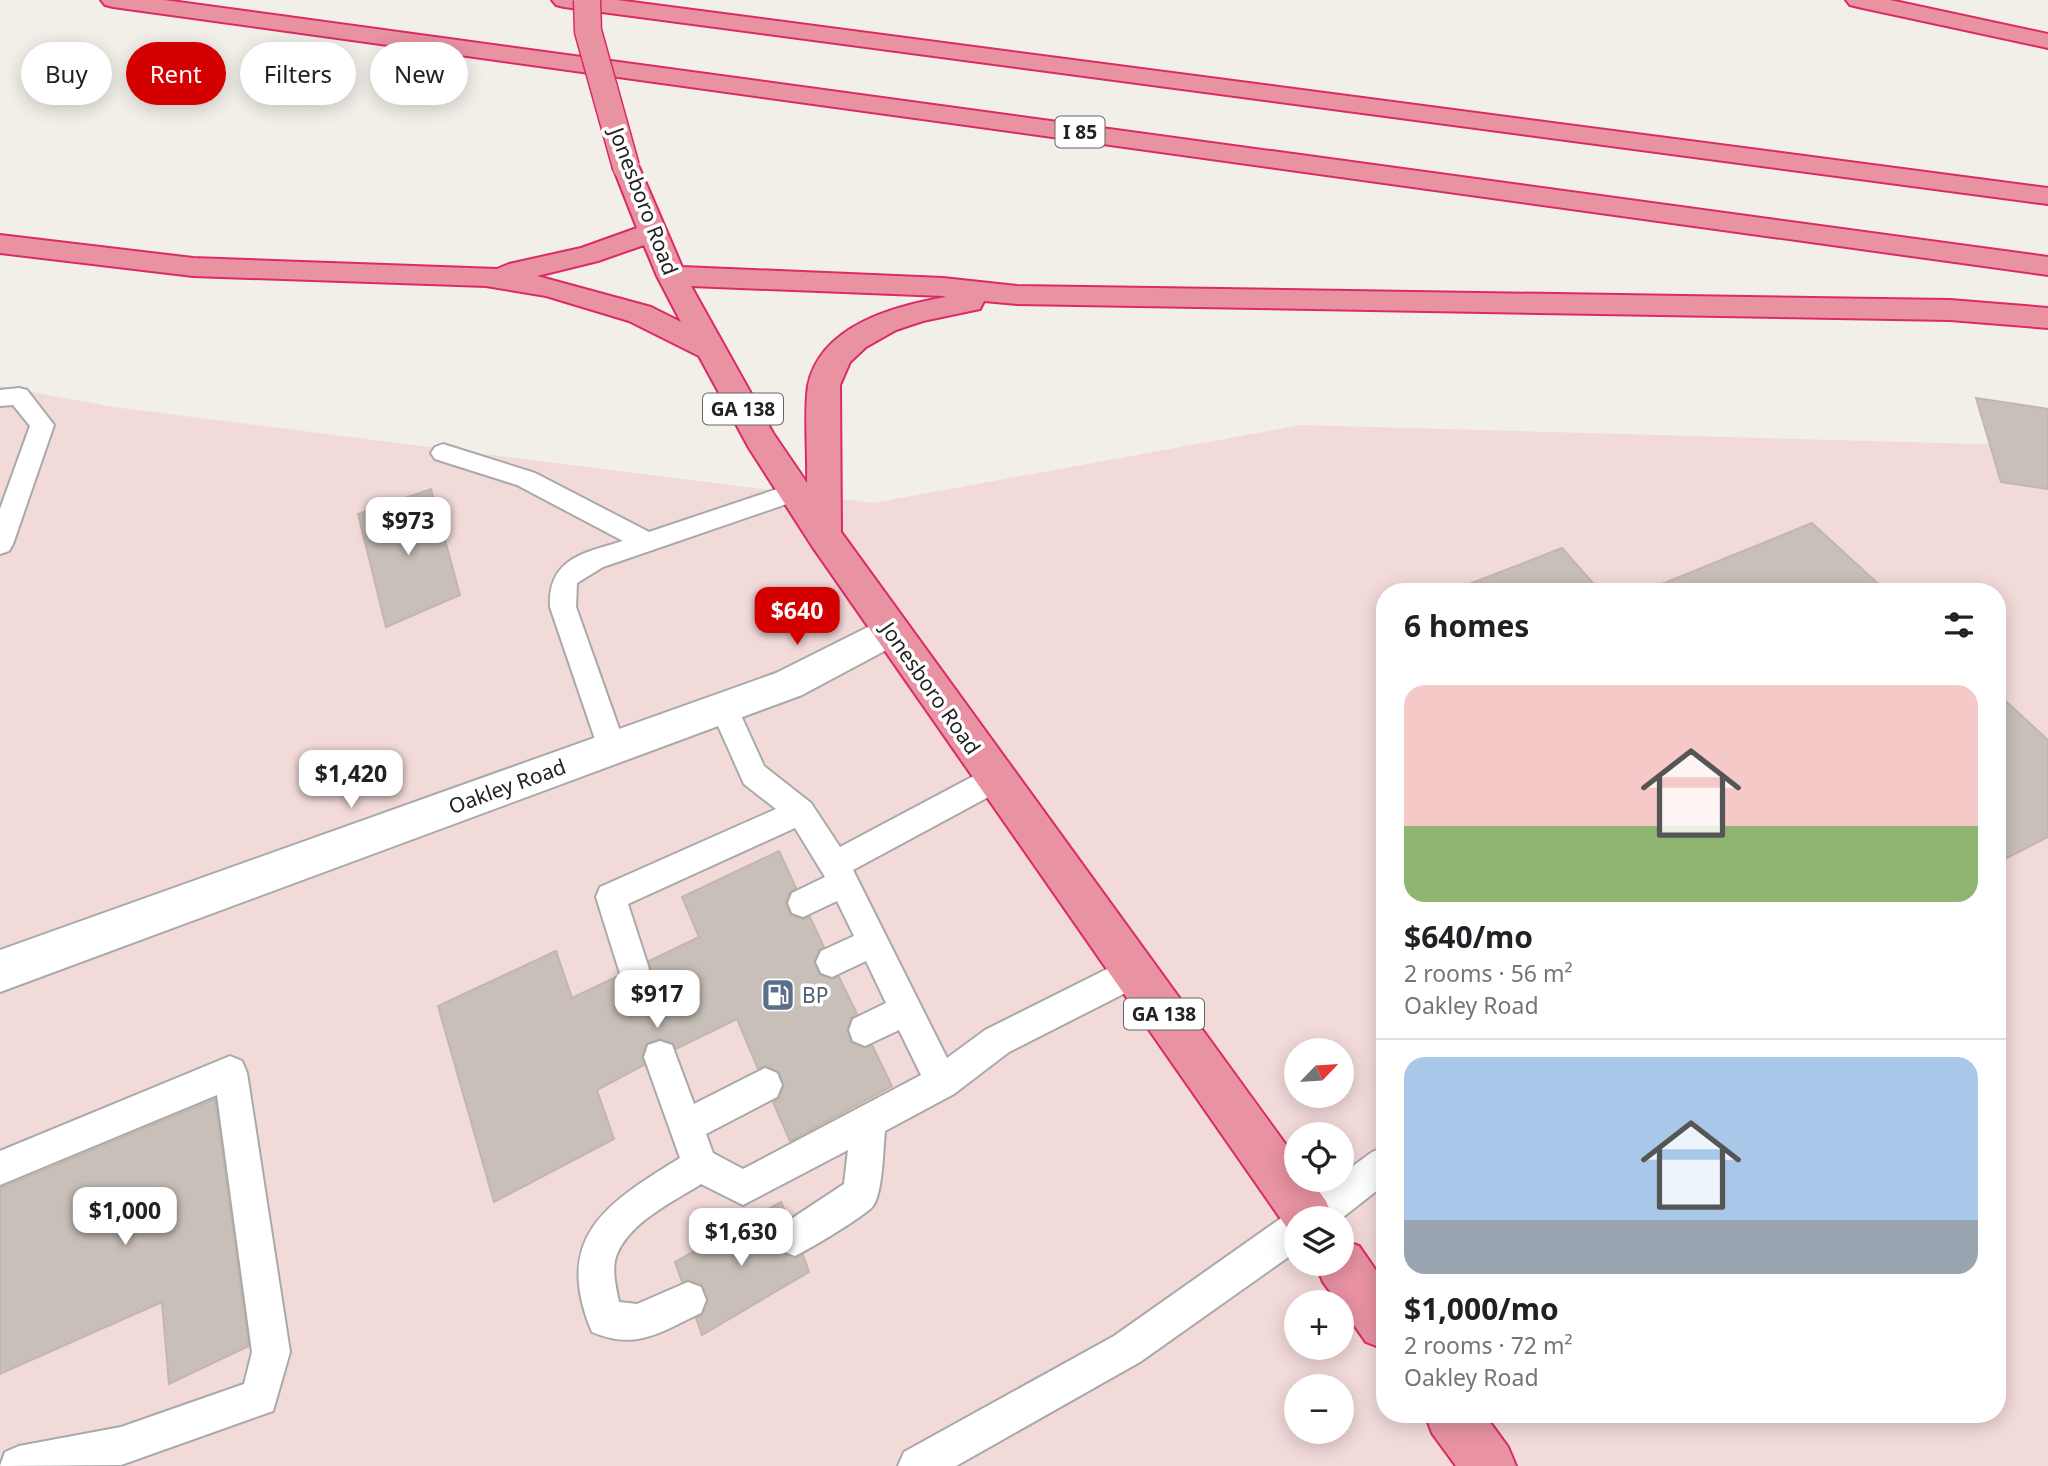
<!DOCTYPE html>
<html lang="en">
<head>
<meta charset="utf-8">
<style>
	:root { --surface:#fff; --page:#f6f6f6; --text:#202124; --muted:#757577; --line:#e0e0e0; --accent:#d40000 }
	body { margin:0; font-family:"Noto Sans",sans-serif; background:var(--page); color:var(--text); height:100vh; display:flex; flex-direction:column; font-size:26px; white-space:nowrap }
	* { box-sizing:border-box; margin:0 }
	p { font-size:23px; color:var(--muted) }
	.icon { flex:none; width:38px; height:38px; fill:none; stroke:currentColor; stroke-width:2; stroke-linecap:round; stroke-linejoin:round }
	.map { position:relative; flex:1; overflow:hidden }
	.side { position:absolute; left:1376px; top:583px; width:630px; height:840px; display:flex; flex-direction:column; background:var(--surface); border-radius:28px; box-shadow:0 4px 18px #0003 }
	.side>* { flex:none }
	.guide { position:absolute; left:21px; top:42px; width:665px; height:63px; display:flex; gap:14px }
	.needle { width:46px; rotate:65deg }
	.controls { position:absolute; left:1284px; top:1038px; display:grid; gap:14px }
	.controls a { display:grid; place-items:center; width:70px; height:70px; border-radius:50%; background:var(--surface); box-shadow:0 4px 18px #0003; font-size:35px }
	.price { position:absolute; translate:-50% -60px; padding:0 16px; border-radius:14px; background:#fff; color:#222; font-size:23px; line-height:46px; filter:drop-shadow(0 2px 4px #0008) }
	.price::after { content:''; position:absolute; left:50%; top:42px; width:21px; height:16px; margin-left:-10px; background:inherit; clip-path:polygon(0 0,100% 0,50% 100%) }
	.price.selected { background:var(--accent); color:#fff }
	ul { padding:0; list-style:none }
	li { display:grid; align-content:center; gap:14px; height:371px; padding:0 28px }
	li+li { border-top:2px solid var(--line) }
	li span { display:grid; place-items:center; height:217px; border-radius:21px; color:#555 }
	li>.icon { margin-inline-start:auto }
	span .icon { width:126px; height:126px; fill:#fffc; stroke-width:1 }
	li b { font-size:30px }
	h2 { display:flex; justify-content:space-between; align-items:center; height:84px; padding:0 28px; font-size:30px }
	.tag { padding:0 24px; border-radius:32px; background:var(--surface); box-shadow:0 4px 18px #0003; font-size:24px; line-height:63px }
	.tag.selected { background:var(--accent); color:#fff }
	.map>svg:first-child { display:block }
</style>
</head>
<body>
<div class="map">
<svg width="2048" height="1466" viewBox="0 0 2048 1466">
	<rect width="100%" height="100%" fill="#f2efe9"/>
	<path fill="#f2dad9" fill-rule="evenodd" d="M 0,386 L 113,407 L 873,503 L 1301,425 L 2048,446 L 2048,1466 L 0,1466 ZM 1384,592 L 1997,592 L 1997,1414 L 1384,1414 ZM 1297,1050 L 1342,1050 L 1342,1096 L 1297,1096 ZM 1297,1134 L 1342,1134 L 1342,1180 L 1297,1180 ZM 1297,1218 L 1342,1218 L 1342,1264 L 1297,1264 ZM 1297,1302 L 1342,1302 L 1342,1348 L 1297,1348 ZM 1297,1386 L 1342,1386 L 1342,1432 L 1297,1432 Z"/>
	<g fill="#c7bfb8" stroke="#c4b6ab" stroke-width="2">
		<path d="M 1976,398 L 2048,409 L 2048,489 L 2001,482 Z"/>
		<path d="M 431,489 L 460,595 L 386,627 L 358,514 Z"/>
		<path d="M 1812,523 L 1887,592 L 1648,592 L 1647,590 Z"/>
		<path d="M 1562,548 L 1601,592 L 1459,592 L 1459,588 Z"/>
		<path d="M 1997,693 L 2048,740 L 2048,837 L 1997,863 Z"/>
		<path d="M 779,851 L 796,888 L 790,892 L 786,902 L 790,914 L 802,919 L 810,917 L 824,947 L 819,950 L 814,961 L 819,974 L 831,979 L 839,977 L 857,1014 L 851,1018 L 847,1029 L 851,1042 L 864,1048 L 872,1045 L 892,1086 L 790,1141 L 773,1102 L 779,1098 L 784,1086 L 779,1072 L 766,1066 L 758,1069 L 737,1019 L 676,1049 L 673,1043 L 659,1039 L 646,1044 L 642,1056 L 644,1065 L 597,1090 L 614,1139 L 494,1202 L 438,1006 L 556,951 L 572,998 L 618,976 L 621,982 L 632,986 L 645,982 L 651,970 L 649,961 L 699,937 L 682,897 Z"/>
		<path d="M 215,1099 L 249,1346 L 169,1384 L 162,1302 L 0,1374 L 0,1188 Z"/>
		<path d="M 781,1202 L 788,1218 L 780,1224 L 775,1237 L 780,1252 L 794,1258 L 803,1255 L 809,1272 L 702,1335 L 696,1318 L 703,1314 L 708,1299 L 702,1285 L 689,1280 L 682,1282 L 675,1262 Z"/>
	</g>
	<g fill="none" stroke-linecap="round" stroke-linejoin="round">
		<defs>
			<g id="lane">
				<path d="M 19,388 L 27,390 L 54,425 L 13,544 L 9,551 L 0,554 L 0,509 L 30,426 L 13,405 L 0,406 L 0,390 Z"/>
				<path d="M 443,444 L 535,473 L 649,532 L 795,483 L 804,486 L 807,492 L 804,498 L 603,567 L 577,583 L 576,607 L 626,748 L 622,757 L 612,760 L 602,757 L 598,748 L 550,607 C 548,558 584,553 623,541 L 517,485 L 435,459 L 431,453 L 435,447 Z"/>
				<path d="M 724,696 L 734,700 L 764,766 L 811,803 L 840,847 L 985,770 L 995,767 L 1005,770 L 1009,779 L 1005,788 L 853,870 L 947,1058 L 985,1030 L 1123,961 L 1134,957 L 1145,961 L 1150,972 L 1145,983 L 1009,1052 L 954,1094 L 885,1131 C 883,1149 883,1192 873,1206 C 865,1216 808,1250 795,1256 L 782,1251 L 777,1238 L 782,1225 L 844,1184 L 848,1150 L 743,1205 L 701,1184 C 673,1202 631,1221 617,1254 C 611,1268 616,1287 619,1302 L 637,1304 L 688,1282 L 701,1287 L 706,1300 L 701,1313 C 660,1332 637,1351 592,1332 C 552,1237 607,1203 680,1158 L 644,1057 L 648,1045 L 660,1041 L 672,1045 L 694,1104 L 765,1068 L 777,1073 L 782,1085 L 777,1097 L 706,1134 L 713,1153 L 743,1169 L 921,1075 L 899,1030 L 865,1046 L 853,1041 L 849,1030 L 853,1019 L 886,1003 L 866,961 L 832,977 L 821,973 L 816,962 L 821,951 L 854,936 L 837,901 L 803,917 L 792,913 L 788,903 L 792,893 L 825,877 L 795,828 L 628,904 L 649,969 L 644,980 L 633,984 L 622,980 L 596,897 L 600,887 L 776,809 L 744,784 L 740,775 L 710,708 L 714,700 Z"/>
				<path d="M 230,1056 L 242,1061 L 247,1073 L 290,1352 L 273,1411 L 121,1465 L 0,1466 L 5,1452 L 19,1446 L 121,1427 L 244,1384 L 252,1352 L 217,1095 L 0,1185 L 0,1151 Z"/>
				<path d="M 1384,1147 L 1384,1185 L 1342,1218 L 1297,1218 L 1297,1251 L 1140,1362 L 956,1466 L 898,1466 L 904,1452 L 1114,1336 L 1284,1216 L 1298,1212 L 1300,1205 L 1335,1180 L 1342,1180 L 1342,1174 L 1372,1152 Z"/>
			</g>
			<path id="street" d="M 890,616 L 903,621 L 908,631 L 903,641 L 802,695 L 0,992 L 0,950 L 776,673 Z"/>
			<g id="highway">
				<path d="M 101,0 L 164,0 L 2048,257 L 2048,275 L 113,7 L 105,5 Z"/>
				<path d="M 552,0 L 617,0 L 2048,188 L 2048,204 L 564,7 L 556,5 Z"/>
				<path d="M 1846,0 L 1890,0 L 2048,34 L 2048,48 L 1858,7 L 1850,5 Z"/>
				<path d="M 626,159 L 635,161 L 639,167 L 682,267 L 943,278 L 1017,286 L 1950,300 L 2048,308 L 2048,328 L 1950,320 L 1017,304 L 984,301 L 980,309 L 923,321 L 896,330 L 866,347 L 850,362 L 840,385 L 841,532 L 1297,1160 L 1297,1180 L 1311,1180 L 1326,1201 L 1333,1218 L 1297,1218 L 1297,1237 L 1292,1235 L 812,546 L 749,448 L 699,356 L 629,321 L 546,296 L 486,286 L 193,276 L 0,253 L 0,235 L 193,258 L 497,269 L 509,264 L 581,248 L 637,228 L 613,167 L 617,161 ZM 644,245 L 657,276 L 681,322 L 651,307 L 537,276 L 598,261 ZM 691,286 L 943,296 L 946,297 C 895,306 820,325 808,386 C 804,411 808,456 807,483 L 773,433 Z"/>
				<path d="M 1342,1240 L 1359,1246 L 1384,1282 L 1384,1349 L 1366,1342 L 1342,1308 L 1342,1302 L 1338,1302 L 1323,1282 L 1316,1264 L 1342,1264 Z"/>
				<path d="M 1425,1414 L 1484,1414 L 1508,1447 L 1516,1466 L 1456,1466 L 1432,1433 Z"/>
			</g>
		</defs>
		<use href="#lane" stroke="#a9a9a9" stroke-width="4"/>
		<use href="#street" stroke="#a9a9a9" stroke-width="4"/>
		<use href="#highway" stroke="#dc2a67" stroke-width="4"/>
		<use href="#lane" fill="#fff" fill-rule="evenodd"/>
		<use href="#street" fill="#fff" fill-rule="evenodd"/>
		<use href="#highway" fill="#e892a2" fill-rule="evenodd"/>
		<defs>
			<path id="highway-bridge" d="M 587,0 L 588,31 L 626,167"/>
		</defs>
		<use href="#highway-bridge" stroke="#dc2a67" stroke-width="29" stroke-linecap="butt"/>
		<use href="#highway-bridge" stroke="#e892a2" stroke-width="26"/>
	</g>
	<defs>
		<symbol id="fuel-square" viewBox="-11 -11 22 22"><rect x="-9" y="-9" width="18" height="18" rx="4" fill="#5c6f8a" stroke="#fff"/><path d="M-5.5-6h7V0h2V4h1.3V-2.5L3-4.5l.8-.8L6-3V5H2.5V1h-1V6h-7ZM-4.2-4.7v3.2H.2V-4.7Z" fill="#fff"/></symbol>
	</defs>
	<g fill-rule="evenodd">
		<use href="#fuel-square" x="759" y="976" width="38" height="38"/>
	</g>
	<g text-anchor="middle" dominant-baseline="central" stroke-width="7" stroke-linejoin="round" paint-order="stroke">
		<g fill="#fff" stroke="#646464" stroke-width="2">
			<rect x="1055.5" y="116.5" width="49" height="31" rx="5"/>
			<rect x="703" y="393.5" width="80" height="31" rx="5"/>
			<rect x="1124" y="998.5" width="80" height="31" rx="5"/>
		</g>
		<g font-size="19" font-weight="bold" fill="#222">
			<text x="1080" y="132">I 85</text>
			<text x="743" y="409">GA 138</text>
			<text x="1164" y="1014">GA 138</text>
		</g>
		<g font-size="21" fill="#222" stroke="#fff">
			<text transform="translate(644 201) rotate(69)">Jonesboro Road</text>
			<text transform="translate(931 688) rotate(55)">Jonesboro Road</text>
			<text transform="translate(507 786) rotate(-20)">Oakley Road</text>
		</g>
		<g font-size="21" fill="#4e5e75" stroke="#fff" text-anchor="start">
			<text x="802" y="995">BP</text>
		</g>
	</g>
</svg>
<div class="controls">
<a><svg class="needle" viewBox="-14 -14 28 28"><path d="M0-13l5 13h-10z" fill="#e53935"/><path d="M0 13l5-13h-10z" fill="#757577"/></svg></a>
<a><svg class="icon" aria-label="locate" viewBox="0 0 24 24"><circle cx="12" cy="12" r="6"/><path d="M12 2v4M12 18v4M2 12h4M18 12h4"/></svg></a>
<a><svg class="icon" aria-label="layers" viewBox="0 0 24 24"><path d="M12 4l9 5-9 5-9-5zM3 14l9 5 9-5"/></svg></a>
<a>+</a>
<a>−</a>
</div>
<b class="price" style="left:408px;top:557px">$973</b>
<b class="price selected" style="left:797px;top:647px">$640</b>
<b class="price" style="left:351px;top:810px">$1,420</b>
<b class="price" style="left:657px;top:1030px">$917</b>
<b class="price" style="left:125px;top:1247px">$1,000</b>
<b class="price" style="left:741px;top:1268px">$1,630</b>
<div class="guide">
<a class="tag">Buy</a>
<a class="tag selected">Rent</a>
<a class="tag">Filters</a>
<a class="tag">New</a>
</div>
<section class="side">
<h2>6 homes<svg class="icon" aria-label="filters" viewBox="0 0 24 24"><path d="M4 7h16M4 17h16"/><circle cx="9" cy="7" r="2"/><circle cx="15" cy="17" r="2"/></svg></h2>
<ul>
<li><span style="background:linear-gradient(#f6c9c9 65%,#8fb573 0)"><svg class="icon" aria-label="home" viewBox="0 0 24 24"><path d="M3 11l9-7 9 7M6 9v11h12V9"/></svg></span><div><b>$640/mo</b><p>2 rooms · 56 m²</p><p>Oakley Road</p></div></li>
<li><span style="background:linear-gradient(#a9c7e8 75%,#9aa5b1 0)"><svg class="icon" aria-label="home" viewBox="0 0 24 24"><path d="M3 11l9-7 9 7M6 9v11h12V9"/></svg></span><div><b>$1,000/mo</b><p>2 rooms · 72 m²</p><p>Oakley Road</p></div></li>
</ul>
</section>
</div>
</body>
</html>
